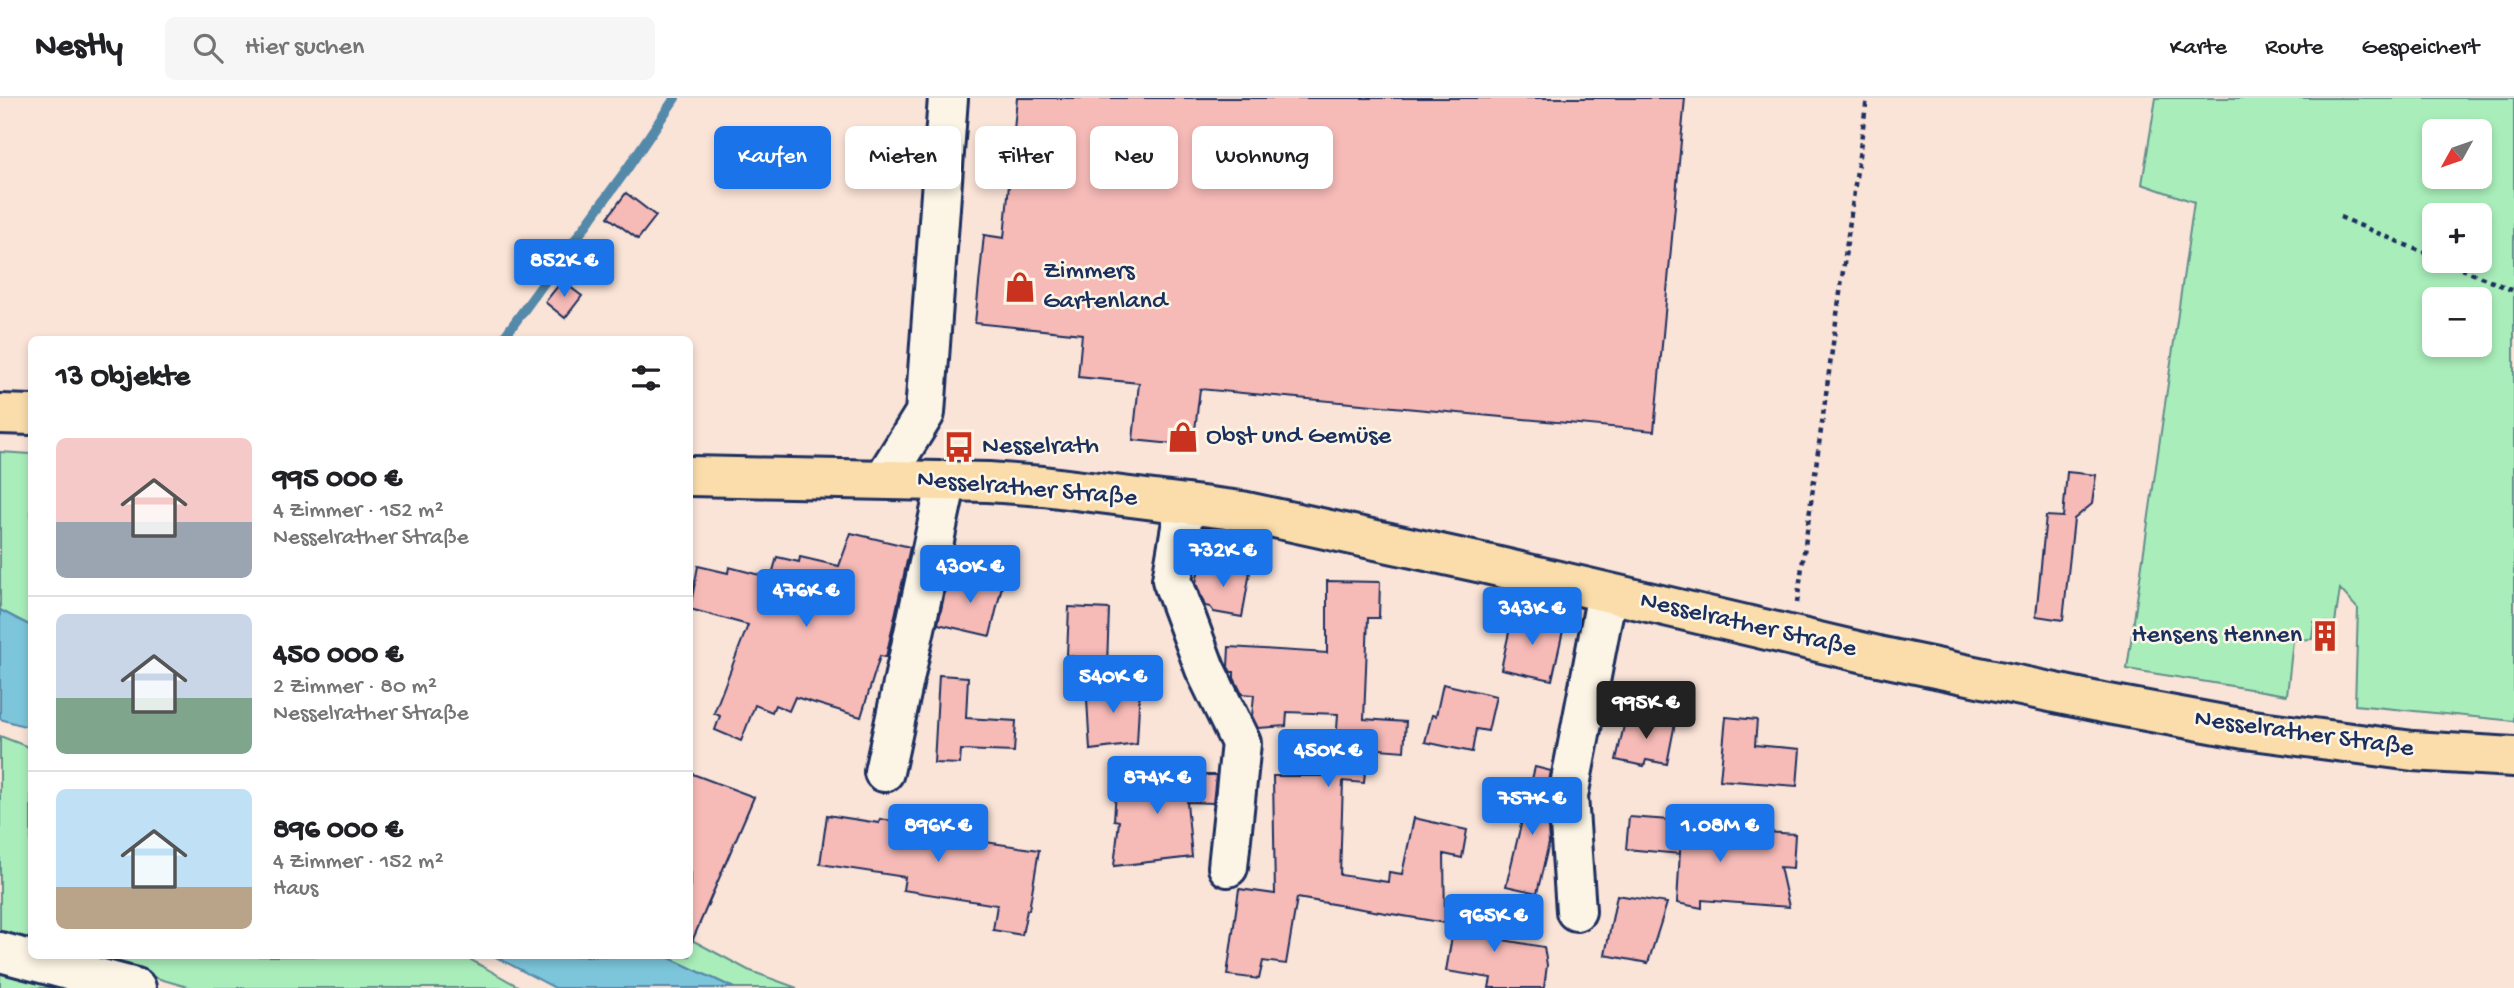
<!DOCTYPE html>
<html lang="de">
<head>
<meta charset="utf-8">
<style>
	:root { --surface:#fff; --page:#f6f6f6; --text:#202124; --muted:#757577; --line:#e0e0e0; --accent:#1a73e8 }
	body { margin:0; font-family:"Gochi Hand",sans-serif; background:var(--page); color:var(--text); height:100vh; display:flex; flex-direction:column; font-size:26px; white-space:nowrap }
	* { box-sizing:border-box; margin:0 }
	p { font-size:23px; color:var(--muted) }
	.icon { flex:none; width:38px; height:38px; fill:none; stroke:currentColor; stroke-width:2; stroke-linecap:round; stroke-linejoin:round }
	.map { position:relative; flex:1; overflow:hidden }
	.sheet { position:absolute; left:28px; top:238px; width:665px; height:623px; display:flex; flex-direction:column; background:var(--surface); border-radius:10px; box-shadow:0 4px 10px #0003 }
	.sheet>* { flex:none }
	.top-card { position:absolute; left:714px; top:28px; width:665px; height:63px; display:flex; gap:14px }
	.needle { width:46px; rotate:230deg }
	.buttons { position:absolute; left:2422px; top:21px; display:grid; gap:14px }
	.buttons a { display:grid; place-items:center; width:70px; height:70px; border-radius:10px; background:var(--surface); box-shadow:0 4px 10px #0003; font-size:35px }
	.price { position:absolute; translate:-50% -60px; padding:0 16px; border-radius:7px; background:var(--accent); color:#fff; font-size:23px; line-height:46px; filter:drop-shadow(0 2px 4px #0008) }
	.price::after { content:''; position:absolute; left:50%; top:42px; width:21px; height:16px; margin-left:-10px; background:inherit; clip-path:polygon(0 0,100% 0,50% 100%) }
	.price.active { background:#222; color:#fff }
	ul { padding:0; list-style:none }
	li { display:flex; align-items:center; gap:21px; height:175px; padding:0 28px }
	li+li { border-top:2px solid var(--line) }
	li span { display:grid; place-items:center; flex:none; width:196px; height:140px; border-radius:10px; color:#555 }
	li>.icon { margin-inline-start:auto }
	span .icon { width:84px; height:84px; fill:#fffc; stroke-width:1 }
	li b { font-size:30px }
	h2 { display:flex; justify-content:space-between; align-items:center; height:84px; padding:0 28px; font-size:30px }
	.pill { padding:0 24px; border-radius:10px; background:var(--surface); box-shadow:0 4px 10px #0003; font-size:24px; line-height:63px }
	.pill.active { background:var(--accent); color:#fff }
	header { display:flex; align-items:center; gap:42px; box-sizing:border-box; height:98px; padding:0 35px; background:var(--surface); border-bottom:2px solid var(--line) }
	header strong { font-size:33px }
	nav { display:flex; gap:38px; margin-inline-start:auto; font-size:24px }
	.search { width:490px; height:63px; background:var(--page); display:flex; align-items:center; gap:18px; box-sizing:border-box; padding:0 24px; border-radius:10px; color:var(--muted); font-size:26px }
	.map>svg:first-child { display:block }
</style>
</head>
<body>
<header>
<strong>Nestly</strong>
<div class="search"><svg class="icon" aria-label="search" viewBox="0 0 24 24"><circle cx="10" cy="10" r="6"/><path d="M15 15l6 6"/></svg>Hier suchen</div>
<nav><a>Karte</a><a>Route</a><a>Gespeichert</a></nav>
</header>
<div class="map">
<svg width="2514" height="890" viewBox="0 0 2514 890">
	<rect width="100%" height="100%" fill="#fae3d7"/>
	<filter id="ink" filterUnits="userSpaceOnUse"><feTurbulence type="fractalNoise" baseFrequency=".0143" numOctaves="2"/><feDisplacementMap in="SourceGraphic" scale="14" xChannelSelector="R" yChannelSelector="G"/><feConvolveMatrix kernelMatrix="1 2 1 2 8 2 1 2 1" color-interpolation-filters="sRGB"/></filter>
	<g filter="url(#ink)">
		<g fill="#a9eeba" stroke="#628e8c" stroke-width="2" fill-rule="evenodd">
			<path d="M 2156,0 L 2514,0 L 2514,623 L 2355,607 L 2358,511 L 2340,491 L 2335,525 L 2314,524 L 2312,541 L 2293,542 L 2287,597 L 2127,571 L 2194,104 L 2142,86 ZM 2480,33 L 2480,79 L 2434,79 L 2434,33 ZM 2434,117 L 2480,117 L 2480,163 L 2434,163 ZM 2480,201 L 2480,247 L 2434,247 L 2434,201 Z"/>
			<path d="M 0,354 L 31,356 L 31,528 L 0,512 Z"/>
			<path d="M 0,638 L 31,650 L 31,843 L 0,834 Z"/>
			<path d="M 690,841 L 748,872 L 797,890 L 734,890 L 665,858 L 690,858 Z"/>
			<path d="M 80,858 L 464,858 L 521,890 L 191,890 Z"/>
			<path d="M 0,872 L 60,890 L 0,890 Z"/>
		</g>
		<g fill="#7bc5db" stroke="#5589a9" stroke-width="2">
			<path d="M 0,512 L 31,528 L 31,630 L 0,621 Z"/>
			<path d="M 494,858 L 665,858 L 734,890 L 555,890 Z"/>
		</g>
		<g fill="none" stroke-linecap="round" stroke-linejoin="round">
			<path stroke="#5589a9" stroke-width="10" d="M 502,242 L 627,71 L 675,0"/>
		</g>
		<g fill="#f6bab7" stroke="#1b2f5e" stroke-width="2">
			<path d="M 1017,0 L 1685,0 L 1654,333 L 1200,291 L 1193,348 L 1133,342 L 1139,285 L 1078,279 L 1082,236 L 975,225 L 984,137 L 1004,140 Z"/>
			<path d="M 626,95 L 656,118 L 638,141 L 608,119 Z"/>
			<path d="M 562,183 L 582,198 L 565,220 L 545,204 Z"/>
			<path d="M 2067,374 L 2096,377 L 2092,406 L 2074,421 L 2063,522 L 2036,518 L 2046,418 L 2063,419 Z"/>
			<path d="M 851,435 L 910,449 L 886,559 L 880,558 L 861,619 L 795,599 L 789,613 L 775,607 L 772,614 L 755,607 L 741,643 L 715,632 L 720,618 L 714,615 L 748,527 L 690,511 L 698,468 L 728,475 L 729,469 L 771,480 L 777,459 L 799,464 L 800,459 L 839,468 Z"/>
			<path d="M 1200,465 L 1250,474 L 1242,519 L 1214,514 L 1210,509 L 1205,508 L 1196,485 Z"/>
			<path d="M 949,475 L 1002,488 L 990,538 L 938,526 Z"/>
			<path d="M 1327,483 L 1380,484 L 1379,520 L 1368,520 L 1364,621 L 1406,624 L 1404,653 L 1367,650 L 1364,685 L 1343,683 L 1340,777 L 1388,784 L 1389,774 L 1402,776 L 1414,720 L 1467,732 L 1462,760 L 1444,756 L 1445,825 L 1297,800 L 1286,866 L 1263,863 L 1259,881 L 1227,877 L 1239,791 L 1275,796 L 1273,678 L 1334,678 L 1338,616 L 1287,614 L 1286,628 L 1258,630 L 1252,618 L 1254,597 L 1242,596 L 1234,580 L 1234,574 L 1231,574 L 1228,569 L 1229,549 L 1327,555 Z"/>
			<path d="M 1069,509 L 1109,511 L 1107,567 L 1067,557 Z"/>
			<path d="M 1513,516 L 1564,528 L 1552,582 L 1501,571 Z"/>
			<path d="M 939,577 L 968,579 L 966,620 L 1016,623 L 1014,654 L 961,652 L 960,666 L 934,665 Z"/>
			<path d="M 1086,584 L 1140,587 L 1137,646 L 1090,652 Z"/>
			<path d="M 1443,586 L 1496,598 L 1488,633 L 1476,631 L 1472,654 L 1425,644 L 1432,617 L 1436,618 Z"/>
			<path d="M 1626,619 L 1646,623 L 1646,619 L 1675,625 L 1667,666 L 1646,662 L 1644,668 L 1616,662 Z"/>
			<path d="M 1726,619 L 1757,622 L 1755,647 L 1800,651 L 1797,688 L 1720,682 Z"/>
			<path d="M 1535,669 L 1551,673 L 1546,699 L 1549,745 L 1537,795 L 1506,788 Z"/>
			<path d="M 690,675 L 754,699 L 690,848 Z"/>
			<path d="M 1117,677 L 1216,677 L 1213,705 L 1187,704 L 1192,759 L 1114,768 L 1119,723 L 1114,722 Z"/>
			<path d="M 827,717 L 879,725 L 880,721 L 952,733 L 951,739 L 1039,752 L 1029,812 L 1027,812 L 1022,837 L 993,832 L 997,807 L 903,792 L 905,779 L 820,766 Z"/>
			<path d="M 1629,719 L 1683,723 L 1681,741 L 1749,747 L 1750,733 L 1795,736 L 1793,770 L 1780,769 L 1789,809 L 1702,802 L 1702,810 L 1677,805 L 1680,752 L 1680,756 L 1626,751 Z"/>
			<path d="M 1617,797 L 1667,805 L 1648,865 L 1605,857 Z"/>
			<path d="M 1457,810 L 1495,816 L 1491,840 L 1544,849 L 1547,867 L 1544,890 L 1489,890 L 1491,880 L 1446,873 Z"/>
		</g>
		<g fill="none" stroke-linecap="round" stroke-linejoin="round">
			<defs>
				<g id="minor">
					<path d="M 884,381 L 925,315 L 948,0"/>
					<path d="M 1185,406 L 1172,482 L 1205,571 L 1241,645 L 1228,769"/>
					<path d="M 884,674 L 947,382"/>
					<path d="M 1576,813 L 1568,698 L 1607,495"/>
					<path d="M 0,854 L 136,890"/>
				</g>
				<g id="major">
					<path d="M 0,316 L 32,317"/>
					<path d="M 690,378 L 988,384 L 1043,388 L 1242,413 L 1482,465 L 1878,558 L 2103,605 L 2245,631 L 2413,653 L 2514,659"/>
				</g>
			</defs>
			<use href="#minor" stroke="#1b2f5e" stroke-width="44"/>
			<use href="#major" stroke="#1b2f5e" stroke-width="44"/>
			<g stroke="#1b2f5e" stroke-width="4.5" stroke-dasharray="5 5" stroke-linecap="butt">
				<path d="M 2340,119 L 2434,159"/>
				<path d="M 2443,163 L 2514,193"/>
				<path d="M 1797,505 L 1867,0"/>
			</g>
			<use href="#minor" stroke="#fcf5e5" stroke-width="38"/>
			<use href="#major" stroke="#faddab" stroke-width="38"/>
		</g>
	</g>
	<defs>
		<symbol id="shop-bare" viewBox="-9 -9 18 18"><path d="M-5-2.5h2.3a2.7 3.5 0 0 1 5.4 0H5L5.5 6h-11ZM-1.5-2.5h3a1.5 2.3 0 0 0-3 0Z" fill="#c8321e" stroke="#fcf5e5" stroke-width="2.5" paint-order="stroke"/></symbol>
		<symbol id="bus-bare" viewBox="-9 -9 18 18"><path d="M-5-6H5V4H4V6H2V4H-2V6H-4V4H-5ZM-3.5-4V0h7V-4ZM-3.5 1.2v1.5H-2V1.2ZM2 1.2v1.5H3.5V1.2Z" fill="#c8321e" stroke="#fcf5e5" stroke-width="2.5" paint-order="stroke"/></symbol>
		<symbol id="building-bare" viewBox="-9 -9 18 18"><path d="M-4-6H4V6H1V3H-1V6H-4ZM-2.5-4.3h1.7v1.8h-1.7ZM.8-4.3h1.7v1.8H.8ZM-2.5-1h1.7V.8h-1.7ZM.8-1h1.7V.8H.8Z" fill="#c8321e" stroke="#fcf5e5" stroke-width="2.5" paint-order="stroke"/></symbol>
	</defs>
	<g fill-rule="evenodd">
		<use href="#shop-bare" x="998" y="167" width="44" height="44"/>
		<use href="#shop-bare" x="1161" y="317" width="44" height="44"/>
		<use href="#bus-bare" x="937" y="327" width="44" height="44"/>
		<use href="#building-bare" x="2303" y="516" width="44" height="44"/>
	</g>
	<g text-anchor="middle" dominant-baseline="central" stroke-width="5" stroke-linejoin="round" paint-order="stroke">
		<g font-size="26" fill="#1b2f5e" stroke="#fcf5e5" text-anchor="start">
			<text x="1043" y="174">Zimmers<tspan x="1043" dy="30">Gartenland</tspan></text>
			<text x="1206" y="339">Obst und Gemüse</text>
			<text x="982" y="349">Nesselrath</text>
			<text x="2302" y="538" text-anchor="end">Hensens Hennen</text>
		</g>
		<g font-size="26" fill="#1b2f5e" stroke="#fcf5e5">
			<text transform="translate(1027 392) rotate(5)">Nesselrather Straße</text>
			<text transform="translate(1748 528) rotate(13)">Nesselrather Straße</text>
			<text transform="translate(2304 637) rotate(8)">Nesselrather Straße</text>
		</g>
	</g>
</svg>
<div class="buttons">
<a><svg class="needle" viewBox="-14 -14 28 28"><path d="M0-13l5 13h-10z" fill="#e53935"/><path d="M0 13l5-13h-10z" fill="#757577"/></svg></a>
<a>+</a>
<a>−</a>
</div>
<b class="price" style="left:564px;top:201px">852K €</b>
<b class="price" style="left:1223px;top:491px">732K €</b>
<b class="price" style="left:970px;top:507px">430K €</b>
<b class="price" style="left:806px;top:531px">476K €</b>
<b class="price" style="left:1532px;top:549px">343K €</b>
<b class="price" style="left:1113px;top:617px">540K €</b>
<b class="price active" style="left:1646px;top:643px">995K €</b>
<b class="price" style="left:1328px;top:691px">450K €</b>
<b class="price" style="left:1157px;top:718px">874K €</b>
<b class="price" style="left:1532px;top:739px">757K €</b>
<b class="price" style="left:938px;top:766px">896K €</b>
<b class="price" style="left:1720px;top:766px">1.08M €</b>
<b class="price" style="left:1494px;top:856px">965K €</b>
<div class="top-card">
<a class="pill active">Kaufen</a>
<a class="pill">Mieten</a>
<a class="pill">Filter</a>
<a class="pill">Neu</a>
<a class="pill">Wohnung</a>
</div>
<section class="sheet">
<h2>13 Objekte<svg class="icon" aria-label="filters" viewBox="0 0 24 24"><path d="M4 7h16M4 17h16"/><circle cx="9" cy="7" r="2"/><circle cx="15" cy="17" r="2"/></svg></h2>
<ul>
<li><span style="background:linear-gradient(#f6c9c9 60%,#9aa5b1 0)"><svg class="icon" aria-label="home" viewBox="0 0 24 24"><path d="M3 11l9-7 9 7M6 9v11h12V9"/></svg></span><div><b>995 000 €</b><p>4 Zimmer · 152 m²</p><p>Nesselrather Straße</p></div></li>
<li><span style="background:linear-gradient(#c9d6e8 60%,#7fa58c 0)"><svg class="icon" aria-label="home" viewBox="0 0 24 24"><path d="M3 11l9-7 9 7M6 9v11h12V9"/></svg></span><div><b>450 000 €</b><p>2 Zimmer · 80 m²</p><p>Nesselrather Straße</p></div></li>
<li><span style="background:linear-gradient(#bfe0f5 70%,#b9a48a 0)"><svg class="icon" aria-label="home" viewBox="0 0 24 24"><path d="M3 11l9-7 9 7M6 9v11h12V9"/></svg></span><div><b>896 000 €</b><p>4 Zimmer · 152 m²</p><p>Haus</p></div></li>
</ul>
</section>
</div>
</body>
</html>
